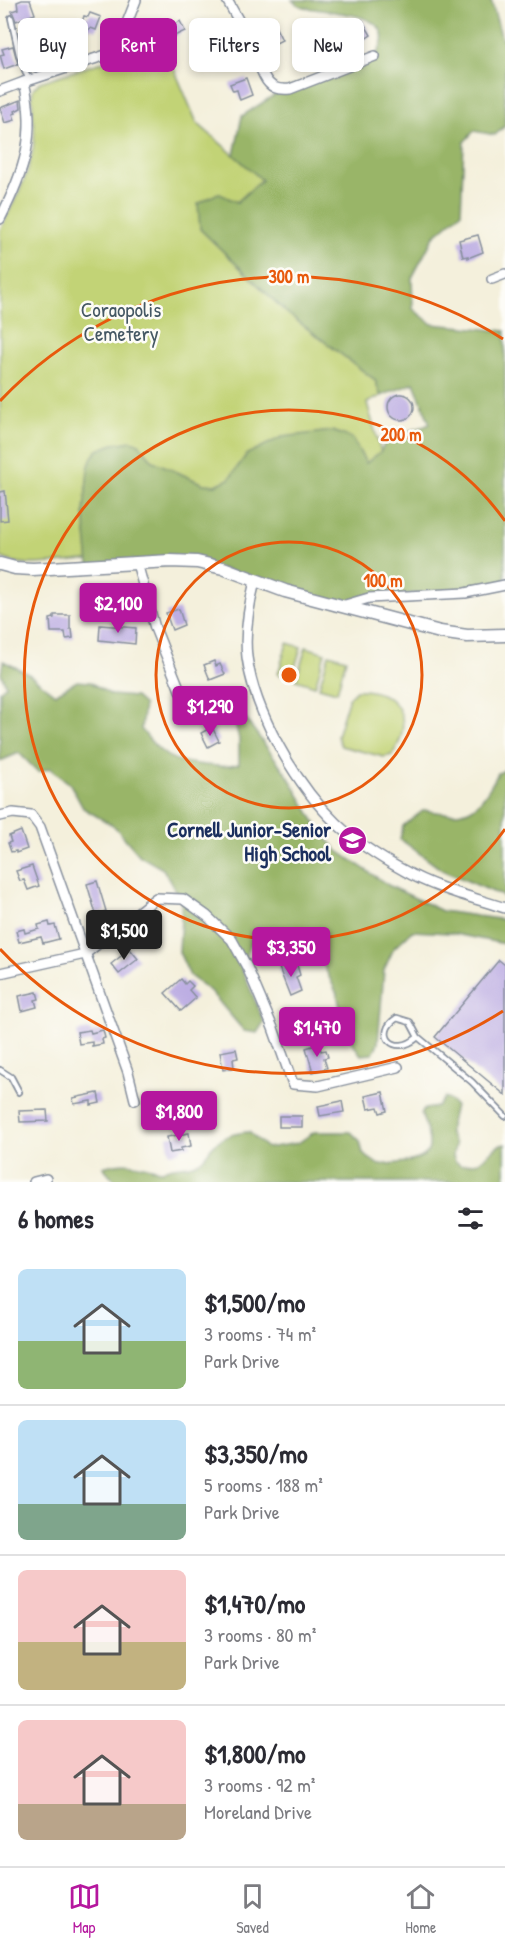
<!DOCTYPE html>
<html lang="en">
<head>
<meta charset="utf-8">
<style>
	:root { --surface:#fff; --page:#f2f2f3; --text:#2b2b33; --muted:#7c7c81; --line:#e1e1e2; --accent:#b5179e }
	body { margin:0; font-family:"Patrick Hand",sans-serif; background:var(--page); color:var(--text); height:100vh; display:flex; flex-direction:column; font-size:22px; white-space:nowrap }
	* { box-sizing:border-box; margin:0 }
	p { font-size:20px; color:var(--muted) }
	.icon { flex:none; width:33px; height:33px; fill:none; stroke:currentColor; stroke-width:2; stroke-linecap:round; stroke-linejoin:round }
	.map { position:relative; height:1182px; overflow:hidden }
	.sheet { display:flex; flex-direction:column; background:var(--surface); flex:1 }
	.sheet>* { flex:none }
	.top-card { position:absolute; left:18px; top:18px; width:470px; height:54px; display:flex; gap:12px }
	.price { position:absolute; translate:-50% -51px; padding:0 14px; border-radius:6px; background:var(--accent); color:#fff; font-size:20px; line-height:39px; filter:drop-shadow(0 2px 3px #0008) }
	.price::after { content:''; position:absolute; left:50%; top:36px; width:18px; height:14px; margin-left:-9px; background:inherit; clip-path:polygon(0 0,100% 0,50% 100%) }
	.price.selected { background:#222; color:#fff }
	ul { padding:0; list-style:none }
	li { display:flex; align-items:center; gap:18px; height:150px; padding:0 18px }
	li+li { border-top:2px solid var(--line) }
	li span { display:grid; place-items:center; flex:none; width:168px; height:120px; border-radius:9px; color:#555 }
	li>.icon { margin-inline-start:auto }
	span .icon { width:72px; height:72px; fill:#fffc; stroke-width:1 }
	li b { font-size:26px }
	h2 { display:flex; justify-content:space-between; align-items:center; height:72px; padding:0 18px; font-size:26px }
	.chip { padding:0 21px; border-radius:9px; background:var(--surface); box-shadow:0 3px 9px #0003; font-size:21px; line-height:54px }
	.chip.selected { background:var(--accent); color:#fff }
	.menu { display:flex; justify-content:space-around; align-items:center; height:84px; border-top:2px solid var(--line); background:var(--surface); font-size:16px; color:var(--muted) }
	.menu a { display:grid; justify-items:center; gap:3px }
	.menu .selected { color:var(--accent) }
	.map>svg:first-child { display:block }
</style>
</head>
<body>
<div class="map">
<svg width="505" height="1182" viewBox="0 0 505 1182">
	<rect width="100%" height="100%" fill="#fdfcf7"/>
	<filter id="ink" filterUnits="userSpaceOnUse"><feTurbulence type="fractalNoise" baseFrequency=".0167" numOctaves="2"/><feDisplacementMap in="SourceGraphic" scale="12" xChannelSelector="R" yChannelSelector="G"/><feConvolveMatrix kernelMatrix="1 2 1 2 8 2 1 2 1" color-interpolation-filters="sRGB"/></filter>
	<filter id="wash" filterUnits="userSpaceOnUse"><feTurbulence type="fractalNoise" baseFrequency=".008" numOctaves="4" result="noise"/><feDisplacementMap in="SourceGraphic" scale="24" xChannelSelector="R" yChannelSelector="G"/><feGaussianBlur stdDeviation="1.35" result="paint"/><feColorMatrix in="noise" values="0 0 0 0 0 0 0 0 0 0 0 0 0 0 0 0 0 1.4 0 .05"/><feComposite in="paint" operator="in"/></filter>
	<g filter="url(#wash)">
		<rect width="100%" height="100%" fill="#f4f0dc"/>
		<g fill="#c2d376" stroke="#6e816a" stroke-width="1.5">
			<path d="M 164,45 L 197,123 L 262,179 L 237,202 L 200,229 L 287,313 L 375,380 L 381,396 L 367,403 L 381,452 L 366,463 L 352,439 L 332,431 L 307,435 L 247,454 L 229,479 L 216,485 L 203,484 L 153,461 L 139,444 L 84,511 L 89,560 C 61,561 25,570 0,557 L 0,230 C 14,202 31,173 34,141 C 36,124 30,106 33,89 L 40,82 L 115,58 L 142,55 Z"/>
			<path d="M 287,643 L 301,647 L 292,678 L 278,674 Z"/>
			<path d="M 306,647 L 325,653 L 315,686 L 296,680 Z"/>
			<path d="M 329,654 L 346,659 L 337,692 L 319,687 Z"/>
			<path d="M 356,690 C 398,688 416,721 392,755 L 384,757 L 341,746 L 337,736 L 349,697 Z"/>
		</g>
		<g fill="#99b567" stroke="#5a7262" stroke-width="1.5">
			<path d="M 292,0 L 491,0 L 502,39 L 505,42 L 505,126 L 495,135 L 474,131 L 464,142 L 461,213 L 434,236 L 412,278 L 413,309 L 432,324 L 505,331 L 505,585 L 382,597 L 340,606 L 207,564 L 89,566 L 84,511 L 88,469 L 92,457 L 98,450 L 113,444 L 132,441 L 139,444 L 153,461 L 203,484 L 216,485 L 229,479 L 247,454 L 282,437 L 332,431 L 352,438 L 366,463 L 380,452 L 387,439 L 430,424 L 414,383 L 381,396 L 375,380 L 287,313 L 200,229 L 198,204 L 218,193 L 237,202 L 262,180 L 234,155 L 242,116 L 282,90 L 375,56 C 407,11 328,14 304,7 C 299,6 295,3 292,0 Z"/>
			<path d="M 3,661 L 27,673 L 55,694 L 77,681 L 90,682 L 111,695 L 135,697 L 144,705 L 141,729 C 164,758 169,761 205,765 C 217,766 227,768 239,764 L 239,739 L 233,714 L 245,718 L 288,776 L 320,831 L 338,851 L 388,885 L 442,911 L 505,920 L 505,944 L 450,933 L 412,931 L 394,948 L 384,970 L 378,1043 L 373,1054 L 361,1055 L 346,1034 L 337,994 L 316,949 L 306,940 L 272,934 L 252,941 L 241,967 L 264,1022 L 257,1033 L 244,1031 L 210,991 L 190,976 L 179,952 L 182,901 L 163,869 L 140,856 L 115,827 L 83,808 L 70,784 L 50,768 L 38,772 L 19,753 L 0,761 L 0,691 L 6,685 L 1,674 Z"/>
			<path d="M 505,770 L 505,897 L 442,870 L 400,839 L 403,826 L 424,810 C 468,818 477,813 498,773 Z"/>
			<path d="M 445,1097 L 455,1105 L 449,1132 L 455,1144 L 453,1156 L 455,1161 L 461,1165 L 479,1162 L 498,1146 L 505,1144 L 505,1182 L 116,1182 L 103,1167 C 126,1159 140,1165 162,1171 C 173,1164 187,1168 198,1162 C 204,1159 207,1153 211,1148 C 221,1136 234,1133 249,1132 L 267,1148 L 298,1143 L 314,1132 L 351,1132 L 360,1141 L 363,1154 L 379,1165 C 392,1163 429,1164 429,1146 C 430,1136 424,1123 421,1113 L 425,1109 L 437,1107 Z"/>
		</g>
		<g id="blocks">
			<g fill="#bdaee3">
				<path d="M 22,0 L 30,0 L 35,14 L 16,21 L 12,11 L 18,9 L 17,2 Z"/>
				<path d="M 90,13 L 101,17 L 96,30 L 91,28 L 88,30 L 82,28 L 81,25 L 84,16 L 88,17 Z"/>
				<path d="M 362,20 L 371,35 L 362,41 L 352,28 Z"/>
				<path d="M 180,21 L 185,31 L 149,48 L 145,38 Z"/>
				<path d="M 273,22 L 282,40 L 272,45 L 263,27 Z"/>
				<path d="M 328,23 L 334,36 L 319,44 L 314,34 L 323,29 L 321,26 Z"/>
				<path d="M 65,29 L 72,43 L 57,50 L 56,48 L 41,53 L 42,55 L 26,60 L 23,50 L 54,41 L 53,38 L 57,36 L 56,32 Z"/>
				<path d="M 13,46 L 18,64 L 4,69 L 0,55 L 4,54 L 2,49 Z"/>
				<path d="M 246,78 L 252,95 L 240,100 L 237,90 L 233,91 L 230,84 Z"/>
				<path d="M 20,100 L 21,108 L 15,111 L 16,113 L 13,114 L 15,120 L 5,123 L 0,108 Z"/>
				<path d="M 478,235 L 483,252 L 468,258 L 468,256 L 463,257 L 459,240 Z"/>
				<circle cx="401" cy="407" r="13"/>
				<path d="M 5,491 L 8,520 L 0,521 L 0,492 Z"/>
				<path d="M 179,609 L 184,625 L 172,630 L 166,613 Z"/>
				<path d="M 54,615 L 70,615 L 70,629 L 72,629 L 73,638 L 66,639 L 65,632 L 51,632 L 50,619 L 54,618 Z"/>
				<path d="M 100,625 L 136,628 L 135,644 L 99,640 Z"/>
				<path d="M 214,661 L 216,666 L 220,664 L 225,674 L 210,680 L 204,665 Z"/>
				<path d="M 212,727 L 219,741 L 208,747 L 201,733 Z"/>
				<path d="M 21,831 L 27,849 L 16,853 L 16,851 L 11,852 L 8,843 L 11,842 L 9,836 Z"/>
				<path d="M 32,866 L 39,886 L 28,890 L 24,880 L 20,881 L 16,871 Z"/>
				<path d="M 97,881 L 106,911 L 96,914 L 87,884 Z"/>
				<path d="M 49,922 L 50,926 L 55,925 L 59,939 L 43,943 L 41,937 L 19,942 L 16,931 L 24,929 L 25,933 L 39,929 L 38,925 Z"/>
				<path d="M 130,949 L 138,959 L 119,974 L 111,964 Z"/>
				<path d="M 499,960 L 505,965 L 505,1095 L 435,1037 Z"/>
				<path d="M 296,962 L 300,975 L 296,977 L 301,991 L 290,996 L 279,968 Z"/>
				<path d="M 181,979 L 185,984 L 188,981 L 193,986 L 189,990 L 196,998 L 181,1011 L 165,993 Z"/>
				<path d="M 37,992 L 39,999 L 35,1000 L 37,1007 L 22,1011 L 19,996 Z"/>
				<path d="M 309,1010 L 314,1023 L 299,1028 L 294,1015 Z"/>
				<path d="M 90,1030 L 91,1033 L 103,1030 L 105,1038 L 102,1039 L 103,1044 L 92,1046 L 92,1042 L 79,1044 L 77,1032 Z"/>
				<path d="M 319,1044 L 321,1051 L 326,1050 L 328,1057 L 324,1058 L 327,1068 L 313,1072 L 306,1048 Z"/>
				<path d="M 236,1049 L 238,1058 L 233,1059 L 234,1068 L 223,1070 L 220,1052 Z"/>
				<path d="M 383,1092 L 387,1111 L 380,1113 L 378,1107 L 368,1109 L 365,1096 Z"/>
				<path d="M 98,1093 L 100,1103 L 91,1105 L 91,1101 L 74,1104 L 73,1098 Z"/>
				<path d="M 342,1101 L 344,1112 L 320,1116 L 318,1106 Z"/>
				<path d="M 47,1110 L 48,1121 L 20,1122 L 19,1111 Z"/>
				<rect x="279" y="1116" width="23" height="11"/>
				<path d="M 189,1133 L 191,1146 L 181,1148 L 181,1151 L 170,1153 L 167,1137 Z"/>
			</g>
		</g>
	</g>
	<g filter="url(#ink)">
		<use href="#blocks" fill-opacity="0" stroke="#88909d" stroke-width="1.5"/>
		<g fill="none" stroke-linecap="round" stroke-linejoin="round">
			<defs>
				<g id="service">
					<path d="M 11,18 L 19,54 L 29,81"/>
					<path d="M 418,1037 C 394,1058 373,1033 397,1018 L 410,1022 L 418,1037 L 472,1082 L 505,1116"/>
					<path d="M 0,1070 L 11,1077 L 19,1092"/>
				</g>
				<g id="minor">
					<path d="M 227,0 L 241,25 L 264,76 C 270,88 277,90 290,89 L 375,56"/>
					<path d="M 0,91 L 24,82"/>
					<path d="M 0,219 C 24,172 37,136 24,82 L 112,53 L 118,46 L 136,0"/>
					<path d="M 492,279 L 505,274"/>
					<path d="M 137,563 L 155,628 L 186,705"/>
					<path d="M 255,581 C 249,605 244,632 247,657 C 254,712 296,785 336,823 C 356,842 379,857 403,870 C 434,888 471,897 505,908"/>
					<path d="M 342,606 L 369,598 L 465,593 L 505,585"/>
					<path d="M 0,816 L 13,813 L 31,815 L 40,827 L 128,1072 L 135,1100"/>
					<path d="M 0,973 L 85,954 L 156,898 L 183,899 L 207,916 L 232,940 L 247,967 L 273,1028 L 293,1084 L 318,1086 L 398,1067"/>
					<path d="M 34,1182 L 46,1179"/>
				</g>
				<path id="tertiary" d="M 0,564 L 15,568 L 33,569 L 170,561 L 197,562 L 223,568 L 285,591 L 440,632 L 467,636 L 505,635"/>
			</defs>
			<use href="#service" stroke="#88909d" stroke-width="8"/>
			<use href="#minor" stroke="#88909d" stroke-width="12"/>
			<use href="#tertiary" stroke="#88909d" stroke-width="15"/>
			<use href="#service" stroke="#fff" stroke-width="4.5"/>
			<use href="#minor" stroke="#fff" stroke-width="9"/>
			<use href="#tertiary" stroke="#fff" stroke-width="12"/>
		</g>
	</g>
	<g fill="none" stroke="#e8590c" stroke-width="3">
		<circle cx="289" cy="675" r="133"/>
		<path d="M505 829A265 265 0 1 1 505 521"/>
		<path d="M503 1011A398 398 0 0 1 0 949M0 401A398 398 0 0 1 503 339"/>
	</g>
	<defs>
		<symbol id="school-disc" viewBox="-11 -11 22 22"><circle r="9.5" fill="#b5179e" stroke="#fdfcf7"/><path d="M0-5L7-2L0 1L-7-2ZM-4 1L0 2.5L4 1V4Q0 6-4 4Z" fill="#fff"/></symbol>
	</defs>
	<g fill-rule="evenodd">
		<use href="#school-disc" x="336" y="824" width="33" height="33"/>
	</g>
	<g text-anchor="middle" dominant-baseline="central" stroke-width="5" stroke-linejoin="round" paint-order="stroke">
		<g font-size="21" fill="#455864" stroke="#fdfcf7">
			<text x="121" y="309">Coraopolis<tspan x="121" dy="24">Cemetery</tspan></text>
		</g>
		<g font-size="21" font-weight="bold" fill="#1b2f5e" stroke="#fdfcf7" text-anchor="end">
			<text x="331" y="829">Cornell Junior-Senior<tspan x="331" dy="24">High School</tspan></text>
		</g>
	</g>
	<circle cx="289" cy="675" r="9" fill="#e8590c" stroke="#fdfcf7" stroke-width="3"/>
	<g font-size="18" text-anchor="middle" font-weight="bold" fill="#e8590c" stroke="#fdfcf7" stroke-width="5" stroke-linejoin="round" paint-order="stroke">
		<text x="289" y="283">300 m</text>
		<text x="401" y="441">200 m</text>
		<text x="383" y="587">100 m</text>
	</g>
</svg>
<b class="price" style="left:118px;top:634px">$2,100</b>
<b class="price" style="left:210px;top:737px">$1,290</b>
<b class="price selected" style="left:124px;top:961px">$1,500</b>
<b class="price" style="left:291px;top:978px">$3,350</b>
<b class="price" style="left:317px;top:1058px">$1,470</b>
<b class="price" style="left:179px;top:1142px">$1,800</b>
<div class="top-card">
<a class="chip">Buy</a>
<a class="chip selected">Rent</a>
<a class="chip">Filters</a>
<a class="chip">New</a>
</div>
</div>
<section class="sheet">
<h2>6 homes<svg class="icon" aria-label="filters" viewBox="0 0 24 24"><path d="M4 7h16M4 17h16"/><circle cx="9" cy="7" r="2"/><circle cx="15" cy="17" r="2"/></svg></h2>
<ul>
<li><span style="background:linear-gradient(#bfe0f5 60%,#8fb573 0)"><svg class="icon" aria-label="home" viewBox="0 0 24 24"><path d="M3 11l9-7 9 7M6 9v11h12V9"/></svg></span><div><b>$1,500/mo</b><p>3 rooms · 74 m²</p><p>Park Drive</p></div></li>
<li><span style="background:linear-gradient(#bfe0f5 70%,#7fa58c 0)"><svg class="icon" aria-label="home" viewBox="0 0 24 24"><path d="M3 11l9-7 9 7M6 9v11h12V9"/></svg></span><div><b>$3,350/mo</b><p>5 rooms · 188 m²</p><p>Park Drive</p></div></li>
<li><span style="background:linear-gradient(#f6c9c9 60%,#c2b280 0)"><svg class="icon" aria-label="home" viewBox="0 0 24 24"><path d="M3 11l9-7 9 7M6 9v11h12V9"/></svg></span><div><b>$1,470/mo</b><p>3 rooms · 80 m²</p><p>Park Drive</p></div></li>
<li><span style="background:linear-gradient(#f6c9c9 70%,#b9a48a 0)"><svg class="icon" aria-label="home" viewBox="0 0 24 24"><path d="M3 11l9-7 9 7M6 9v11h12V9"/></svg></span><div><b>$1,800/mo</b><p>3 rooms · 92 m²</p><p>Moreland Drive</p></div></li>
</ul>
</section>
<nav class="menu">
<a class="selected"><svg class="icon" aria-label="map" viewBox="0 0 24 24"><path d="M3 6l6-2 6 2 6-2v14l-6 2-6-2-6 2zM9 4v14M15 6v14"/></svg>Map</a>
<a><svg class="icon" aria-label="saved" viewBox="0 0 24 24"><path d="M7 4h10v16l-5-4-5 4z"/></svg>Saved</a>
<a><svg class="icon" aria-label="home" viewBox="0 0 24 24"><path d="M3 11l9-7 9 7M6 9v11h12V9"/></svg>Home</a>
</nav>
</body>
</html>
